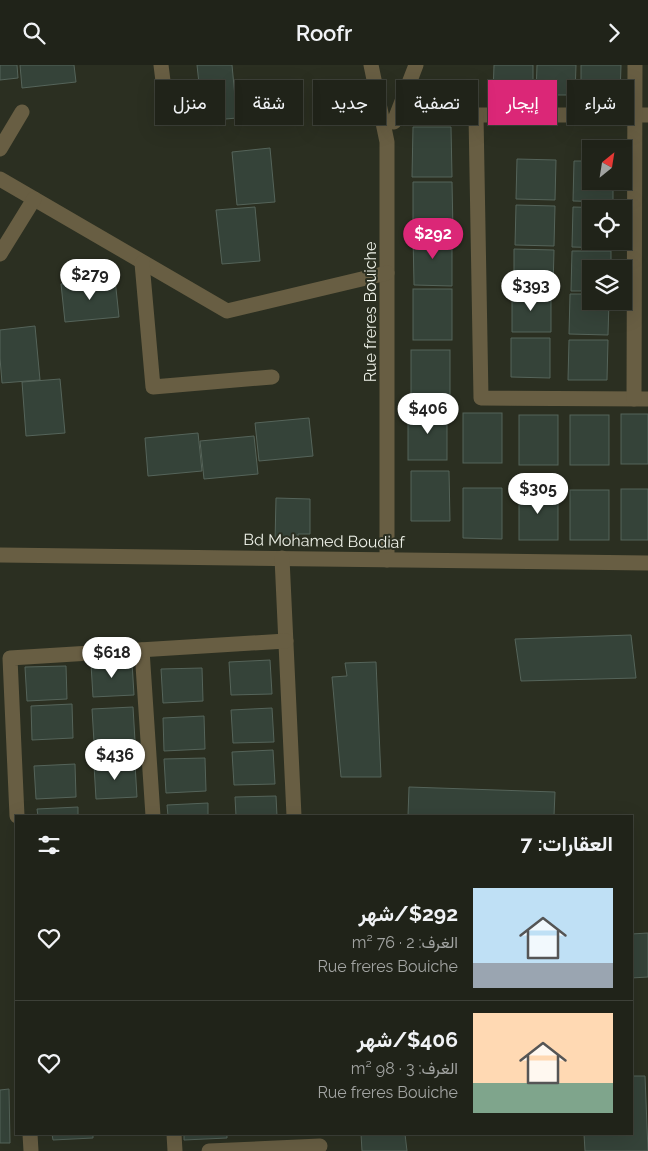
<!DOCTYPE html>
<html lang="ar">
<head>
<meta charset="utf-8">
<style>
	:root { --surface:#202319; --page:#282b22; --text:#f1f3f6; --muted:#a2a4a2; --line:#3d4038; --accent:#db2777 }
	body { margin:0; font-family:Raleway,Vazirmatn,sans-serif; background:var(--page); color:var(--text); direction:rtl; height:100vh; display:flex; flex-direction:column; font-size:19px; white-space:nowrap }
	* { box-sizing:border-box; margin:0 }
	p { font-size:16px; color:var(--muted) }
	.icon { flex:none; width:28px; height:28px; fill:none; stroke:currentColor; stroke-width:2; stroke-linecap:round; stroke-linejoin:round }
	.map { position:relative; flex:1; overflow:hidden; direction:ltr }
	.panel { position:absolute; left:15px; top:750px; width:618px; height:320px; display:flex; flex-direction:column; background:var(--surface); border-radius:0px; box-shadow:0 5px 20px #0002,0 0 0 1px var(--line); direction:rtl }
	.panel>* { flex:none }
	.guide { position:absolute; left:15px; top:15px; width:619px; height:45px; direction:rtl; display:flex; gap:10px }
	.needle { width:32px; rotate:30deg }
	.controls { position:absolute; left:582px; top:75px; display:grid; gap:10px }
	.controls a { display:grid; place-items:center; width:50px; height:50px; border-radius:0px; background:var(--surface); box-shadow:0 5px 20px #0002,0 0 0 1px var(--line); font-size:25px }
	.price { position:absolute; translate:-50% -42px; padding:0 11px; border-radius:18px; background:#fff; color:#222; font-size:16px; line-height:32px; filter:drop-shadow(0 1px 2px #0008) }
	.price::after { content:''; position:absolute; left:50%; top:30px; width:15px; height:11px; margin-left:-8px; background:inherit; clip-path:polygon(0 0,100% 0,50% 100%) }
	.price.selected { background:var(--accent); color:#fff }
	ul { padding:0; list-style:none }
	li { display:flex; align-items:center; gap:15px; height:125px; padding:0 20px }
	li+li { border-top:1px solid var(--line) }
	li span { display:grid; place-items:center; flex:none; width:140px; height:100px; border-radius:0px; color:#555 }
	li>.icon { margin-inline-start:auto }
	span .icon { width:60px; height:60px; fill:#fffc; stroke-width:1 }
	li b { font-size:21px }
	h2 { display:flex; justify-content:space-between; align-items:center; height:60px; padding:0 20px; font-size:21px }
	.chip { padding:0 18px; border-radius:0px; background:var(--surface); box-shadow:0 5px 20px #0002,0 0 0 1px var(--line); font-size:18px; line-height:45px }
	.chip.selected { background:var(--accent); color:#fff }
	header { display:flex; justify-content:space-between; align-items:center; height:65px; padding:0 20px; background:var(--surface); font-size:22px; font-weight:600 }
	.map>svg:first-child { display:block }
</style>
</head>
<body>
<header><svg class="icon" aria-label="forward" viewBox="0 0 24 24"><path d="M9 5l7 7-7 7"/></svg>Roofr<svg class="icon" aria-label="search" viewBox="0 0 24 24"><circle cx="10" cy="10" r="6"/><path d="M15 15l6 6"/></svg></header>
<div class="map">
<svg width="648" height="1086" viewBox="0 0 648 1086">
	<rect width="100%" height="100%" fill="#2b2f21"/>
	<g fill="#354339" stroke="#55645a">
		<path d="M 0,0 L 17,0 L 18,13 L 0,15 Z"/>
		<path d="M 20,0 L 74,0 L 76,17 L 22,23 Z"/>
		<path d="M 197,0 L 232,0 L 237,53 L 203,56 Z"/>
		<path d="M 494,0 L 533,0 L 533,30 L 493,29 Z"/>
		<path d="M 537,0 L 576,0 L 575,30 L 536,30 Z"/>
		<path d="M 581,0 L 621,0 L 620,31 L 581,30 Z"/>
		<path d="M 413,62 L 451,62 L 452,112 L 412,112 Z"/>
		<path d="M 270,83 L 275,137 L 237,140 L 232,87 Z"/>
		<path d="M 517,94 L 556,95 L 555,135 L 516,134 Z"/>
		<path d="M 574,96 L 591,96 L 591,116 L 613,116 L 613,137 L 573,136 Z"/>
		<path d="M 413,117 L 452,117 L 453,167 L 413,167 Z"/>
		<path d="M 516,140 L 555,141 L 554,181 L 515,180 Z"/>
		<path d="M 255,142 L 260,196 L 222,199 L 216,145 Z"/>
		<path d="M 573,142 L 612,143 L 591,144 L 591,176 L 612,176 L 612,183 L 572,182 Z"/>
		<path d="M 413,170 L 452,170 L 452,221 L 414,220 Z"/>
		<path d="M 514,184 L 554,185 L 553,224 L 514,224 Z"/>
		<path d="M 572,186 L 611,186 L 611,204 L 591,204 L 591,226 L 571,226 Z"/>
		<path d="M 115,214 L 119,252 L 65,257 L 61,219 Z"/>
		<rect x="413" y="224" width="39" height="51"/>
		<path d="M 512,227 L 551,228 L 551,267 L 512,267 Z"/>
		<path d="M 570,229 L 591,229 L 591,236 L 609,236 L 608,270 L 569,269 Z"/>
		<path d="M 35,261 L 40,315 L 2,318 L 0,293 L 0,265 Z"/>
		<path d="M 511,273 L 550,273 L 550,313 L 511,312 Z"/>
		<path d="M 569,275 L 608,275 L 607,315 L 568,315 Z"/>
		<rect x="411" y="285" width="39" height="50"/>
		<path d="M 60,314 L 65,368 L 26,371 L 22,317 Z"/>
		<rect x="408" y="345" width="39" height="50"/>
		<rect x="463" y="348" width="39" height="50"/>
		<rect x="621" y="349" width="27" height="50"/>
		<rect x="519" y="350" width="39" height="50"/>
		<rect x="570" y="350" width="39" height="50"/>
		<path d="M 309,353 L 313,391 L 259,396 L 255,358 Z"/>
		<path d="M 198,368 L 202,406 L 148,411 L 145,373 Z"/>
		<path d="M 254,371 L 258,409 L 204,414 L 200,376 Z"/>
		<path d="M 411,406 L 449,406 L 450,456 L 411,456 Z"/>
		<path d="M 463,423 L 502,423 L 502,474 L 463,473 Z"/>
		<rect x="621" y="424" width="27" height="51"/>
		<rect x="519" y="425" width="39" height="50"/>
		<rect x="570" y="425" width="39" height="50"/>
		<path d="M 276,433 L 310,434 L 310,469 L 298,469 L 298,477 L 275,477 Z"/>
		<path d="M 631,570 L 636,613 L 521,616 L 515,574 Z"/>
		<path d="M 270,595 L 272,629 L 231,630 L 229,597 Z"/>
		<path d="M 132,597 L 134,630 L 93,632 L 91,599 Z"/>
		<path d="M 376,597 L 381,712 L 341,712 L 332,612 L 347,611 L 345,598 Z"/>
		<path d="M 66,601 L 67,634 L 27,636 L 25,602 Z"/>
		<path d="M 202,603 L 203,636 L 163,638 L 161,604 Z"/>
		<path d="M 72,639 L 73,673 L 32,675 L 31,641 Z"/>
		<path d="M 133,642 L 135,676 L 94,677 L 92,644 Z"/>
		<path d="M 272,643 L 274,677 L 233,678 L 231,645 Z"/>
		<path d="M 204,651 L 205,684 L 164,686 L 163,653 Z"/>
		<path d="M 273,685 L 275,719 L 234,720 L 232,687 Z"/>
		<path d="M 205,693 L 206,726 L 166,728 L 164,694 Z"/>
		<path d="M 75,699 L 76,732 L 36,734 L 34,701 Z"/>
		<path d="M 135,699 L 137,732 L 96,734 L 94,700 Z"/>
		<path d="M 409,722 L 555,727 L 554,751 L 408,751 Z"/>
		<path d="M 276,731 L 277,751 L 236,751 L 235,732 Z"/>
		<path d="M 208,738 L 208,751 L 168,751 L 167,740 Z"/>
		<path d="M 78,742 L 78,751 L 38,751 L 37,744 Z"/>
		<path d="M 648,868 L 648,912 L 631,913 L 631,869 Z"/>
		<path d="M 631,1011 L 645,1011 L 648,1086 L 585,1086 L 584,1069 L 631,1069 Z"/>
		<path d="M 9,1024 L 10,1078 L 0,1078 L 0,1025 Z"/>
		<path d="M 52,1069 L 93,1069 L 93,1073 L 53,1075 Z"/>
		<path d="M 184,1069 L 227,1069 L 227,1073 L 184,1075 Z"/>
		<path d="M 361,1069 L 405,1069 L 407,1086 L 362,1086 Z"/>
	</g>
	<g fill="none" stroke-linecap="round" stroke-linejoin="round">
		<g stroke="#685e43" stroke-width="15">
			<path d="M 161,0 L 163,16"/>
			<path d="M 371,0 L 387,77 L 387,495"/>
			<path d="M 397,50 L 648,50"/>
			<path d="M 476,50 L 481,333 L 648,334"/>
			<path d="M 394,57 L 416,0"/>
			<path d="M 0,84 L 22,47"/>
			<path d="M 0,114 L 227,246 L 387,208"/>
			<path d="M 0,189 L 34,134"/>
			<path d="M 142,198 L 153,322 L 272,312"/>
			<path d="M 634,334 L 635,0"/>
			<path d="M 0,490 L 648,498"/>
			<path d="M 282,493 L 294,751"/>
			<path d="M 142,585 L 153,751"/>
			<path d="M 17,751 L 10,593 L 286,576"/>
			<path d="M 30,1069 L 31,1086"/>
			<path d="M 174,1069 L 175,1086"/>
			<path d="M 209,1086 L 320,1081"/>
		</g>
	</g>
	<g text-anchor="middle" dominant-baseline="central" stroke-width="4" stroke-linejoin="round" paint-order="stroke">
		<g font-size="16" fill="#ecefe6" stroke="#2b2f21">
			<text transform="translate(370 247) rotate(-90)">Rue freres Bouiche</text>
			<text transform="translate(324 476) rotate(1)">Bd Mohamed Boudiaf</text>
		</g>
	</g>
</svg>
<div class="controls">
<a><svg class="needle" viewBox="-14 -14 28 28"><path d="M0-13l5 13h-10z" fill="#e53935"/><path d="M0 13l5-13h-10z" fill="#a2a4a2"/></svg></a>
<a><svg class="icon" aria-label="locate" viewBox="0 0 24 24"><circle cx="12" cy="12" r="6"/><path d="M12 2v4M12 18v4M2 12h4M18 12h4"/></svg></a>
<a><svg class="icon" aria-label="layers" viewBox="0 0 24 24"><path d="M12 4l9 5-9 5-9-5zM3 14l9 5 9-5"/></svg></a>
</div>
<b class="price selected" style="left:433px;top:195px">$292</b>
<b class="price" style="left:90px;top:236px">$279</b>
<b class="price" style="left:531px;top:247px">$393</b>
<b class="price" style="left:428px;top:370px">$406</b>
<b class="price" style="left:538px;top:450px">$305</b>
<b class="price" style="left:112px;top:614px">$618</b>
<b class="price" style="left:115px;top:716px">$436</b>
<div class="guide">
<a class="chip">شراء</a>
<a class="chip selected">إيجار</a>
<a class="chip">تصفية</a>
<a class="chip">جديد</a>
<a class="chip">شقة</a>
<a class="chip">منزل</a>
</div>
<section class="panel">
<h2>العقارات: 7<svg class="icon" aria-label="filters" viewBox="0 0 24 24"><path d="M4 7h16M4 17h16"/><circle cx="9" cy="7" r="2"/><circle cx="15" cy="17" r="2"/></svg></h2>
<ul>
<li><span style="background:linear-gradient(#bfe0f5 75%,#9aa5b1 0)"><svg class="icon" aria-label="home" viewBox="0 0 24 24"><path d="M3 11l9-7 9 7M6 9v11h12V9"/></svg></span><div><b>$292/شهر</b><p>الغرف: 2 · 76 m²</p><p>Rue freres Bouiche</p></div><svg class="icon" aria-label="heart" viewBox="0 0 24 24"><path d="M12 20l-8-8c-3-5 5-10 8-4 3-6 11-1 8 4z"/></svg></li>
<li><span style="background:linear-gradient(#ffd9b3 70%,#7fa58c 0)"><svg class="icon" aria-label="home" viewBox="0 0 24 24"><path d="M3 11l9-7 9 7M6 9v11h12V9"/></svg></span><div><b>$406/شهر</b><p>الغرف: 3 · 98 m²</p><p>Rue freres Bouiche</p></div><svg class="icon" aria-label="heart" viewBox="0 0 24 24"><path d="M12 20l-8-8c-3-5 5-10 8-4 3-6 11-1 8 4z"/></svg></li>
</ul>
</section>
</div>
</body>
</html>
